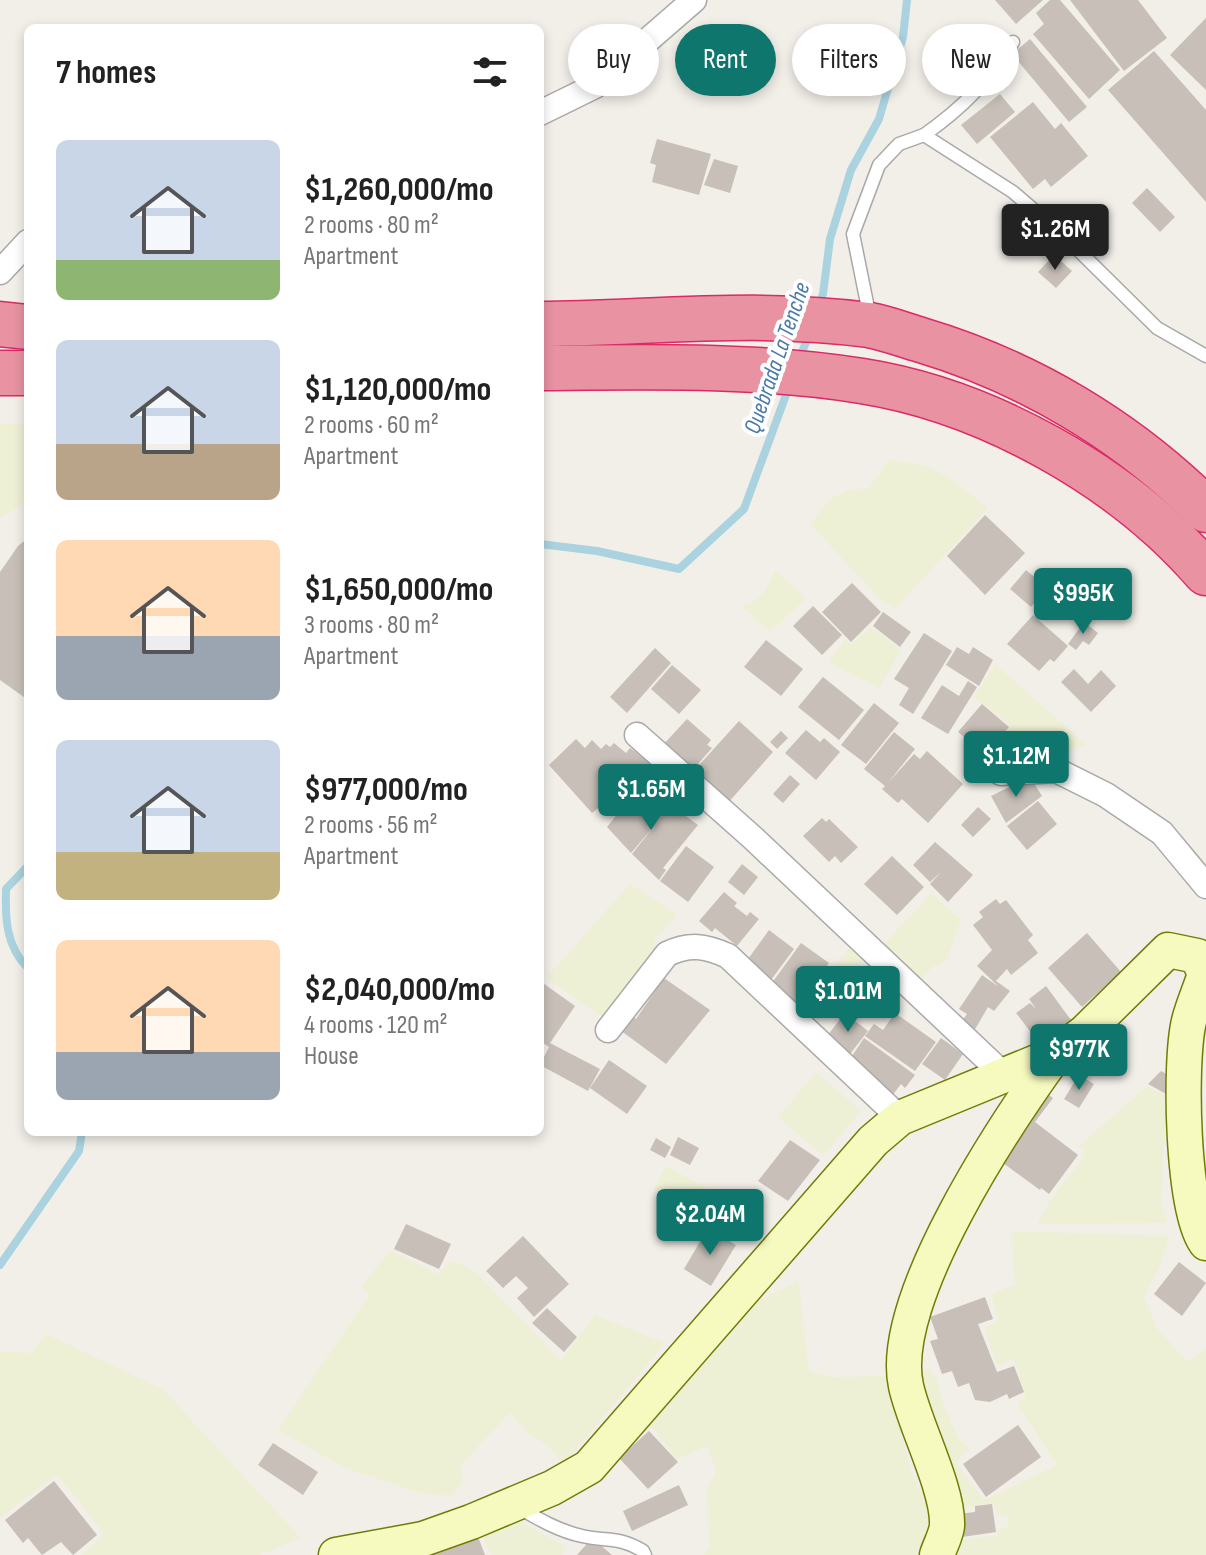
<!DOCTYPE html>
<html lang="en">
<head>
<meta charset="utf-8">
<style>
	:root { --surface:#fff; --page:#f6f6f6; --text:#222; --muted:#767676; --accent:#0f766e }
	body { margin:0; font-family:"Sofia Sans Condensed",sans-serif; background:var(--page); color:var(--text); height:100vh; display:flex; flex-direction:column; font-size:30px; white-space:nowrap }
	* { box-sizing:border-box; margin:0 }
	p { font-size:26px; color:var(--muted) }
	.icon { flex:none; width:44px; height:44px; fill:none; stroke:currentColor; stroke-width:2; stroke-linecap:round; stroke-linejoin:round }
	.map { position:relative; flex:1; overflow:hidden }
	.side { position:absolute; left:24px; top:24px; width:520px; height:1112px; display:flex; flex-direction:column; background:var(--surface); border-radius:12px; box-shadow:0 4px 12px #0003 }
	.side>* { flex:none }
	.hud { position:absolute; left:568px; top:24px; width:518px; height:72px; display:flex; gap:16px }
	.price { position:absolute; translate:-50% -68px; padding:0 18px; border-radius:8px; background:var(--accent); color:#fff; font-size:26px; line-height:52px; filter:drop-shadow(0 2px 4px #0008) }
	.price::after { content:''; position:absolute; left:50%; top:48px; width:24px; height:18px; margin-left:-12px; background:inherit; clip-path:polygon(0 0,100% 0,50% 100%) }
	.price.active { background:#222; color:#fff }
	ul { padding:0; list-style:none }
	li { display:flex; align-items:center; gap:24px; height:200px; padding:0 32px }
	li span { display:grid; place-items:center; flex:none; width:224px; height:160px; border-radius:12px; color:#555 }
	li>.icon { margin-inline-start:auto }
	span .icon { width:96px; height:96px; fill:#fffc; stroke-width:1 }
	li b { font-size:34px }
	h2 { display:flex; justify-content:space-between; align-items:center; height:96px; padding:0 32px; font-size:34px }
	.tag { padding:0 28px; border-radius:36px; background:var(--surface); box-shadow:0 4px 12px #0003; font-size:28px; line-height:72px }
	.tag.active { background:var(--accent); color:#fff }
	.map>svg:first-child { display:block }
</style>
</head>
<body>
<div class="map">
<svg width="1206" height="1555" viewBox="0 0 1206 1555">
	<rect width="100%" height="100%" fill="#f2efe9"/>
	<g fill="#eef0d5">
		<path d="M 0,423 L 28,425 L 28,490 L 26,491 L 27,501 L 0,518 Z"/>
		<path d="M 889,460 L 924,465 L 947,476 L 988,508 L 895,609 L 879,598 L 810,524 L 830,499 L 848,490 L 869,488 Z"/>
		<path d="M 776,570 L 806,598 L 771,632 L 741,606 L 753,602 L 764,592 Z"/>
		<path d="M 871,627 L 901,650 L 879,688 L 828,662 L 845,639 L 852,644 Z"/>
		<path d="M 995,664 L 1087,745 L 1033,760 L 1007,764 L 988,756 L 1011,726 L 974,697 Z"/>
		<path d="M 630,884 L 677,915 L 655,939 L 656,957 L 607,1020 L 546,978 Z"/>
		<path d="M 931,893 L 961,920 L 946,962 L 932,967 L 919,982 L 881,948 Z"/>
		<path d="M 850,947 L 864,958 L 854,970 L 859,975 L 837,1003 L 817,988 Z"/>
		<path d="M 816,1072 L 861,1111 L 823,1156 L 778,1117 Z"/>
		<path d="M 1147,1086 L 1167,1096 L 1161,1200 L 1167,1223 L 1037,1224 L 1049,1202 L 1084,1157 L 1084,1150 L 1078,1147 Z"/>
		<path d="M 666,1166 L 711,1190 L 691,1209 L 654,1189 Z"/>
		<path d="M 1011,1231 L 1170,1236 L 1159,1268 L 1144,1297 L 1157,1328 L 1188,1362 L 1206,1348 L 1206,1555 L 947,1555 L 959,1540 L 997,1535 L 999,1528 L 1008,1527 L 1008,1516 L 997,1515 L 993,1503 L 956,1509 L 924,1408 L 923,1372 L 930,1369 L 937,1380 L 944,1406 L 959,1439 L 970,1448 L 956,1462 L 984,1500 L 1057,1465 L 1017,1404 L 1026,1395 L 1014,1359 L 997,1366 L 984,1327 L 999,1321 L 991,1295 L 1015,1284 Z"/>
		<path d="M 390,1250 L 438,1274 L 451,1260 L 475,1271 L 561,1360 L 595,1315 L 665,1343 L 564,1464 L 545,1444 L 528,1433 L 510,1413 L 461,1465 L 463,1482 L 453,1496 L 424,1494 L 345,1468 L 278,1430 L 369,1295 L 362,1286 Z"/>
		<path d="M 799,1281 L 809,1371 L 833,1377 L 887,1376 L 912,1475 L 930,1506 L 936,1531 L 925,1555 L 704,1555 L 710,1546 L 706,1490 L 716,1472 L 708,1446 L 677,1459 L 647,1421 L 753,1303 Z"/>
		<path d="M 46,1334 L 163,1389 L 301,1538 L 260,1555 L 82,1555 L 104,1534 L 57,1474 L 0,1518 L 0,1351 L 32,1353 Z"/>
		<path d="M 519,1521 L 566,1547 L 562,1555 L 491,1555 L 481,1533 Z"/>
	</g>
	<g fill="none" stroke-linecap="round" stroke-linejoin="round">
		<g stroke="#aad3df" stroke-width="8">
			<path d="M 818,308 L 823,294 L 830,239 L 851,170 L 879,119 L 903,37 L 907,0"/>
			<path d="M 799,360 L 810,332"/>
			<path d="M 540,544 L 597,551 L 679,569 L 744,509 L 790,384"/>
			<path d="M 28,866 L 6,889 C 5,918 6,947 28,968"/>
			<path d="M 0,1265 L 79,1151 L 82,1132"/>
		</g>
	</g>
	<g fill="#c7bfb8">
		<path d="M 995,0 L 1043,0 L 1016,24 Z"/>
		<path d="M 1050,0 L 1060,0 L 1120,70 L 1089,99 L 1033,34 L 1044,24 L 1036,13 Z"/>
		<path d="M 1070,0 L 1138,0 L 1167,38 L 1124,71 Z"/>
		<path d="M 1206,18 L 1206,90 L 1170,55 Z"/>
		<path d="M 1030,39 L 1087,107 L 1069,122 L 1012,54 Z"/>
		<path d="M 1154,51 L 1206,110 L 1206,202 L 1108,90 Z"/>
		<path d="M 1000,94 L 1015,112 L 977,144 L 961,125 Z"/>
		<path d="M 1033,102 L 1055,129 L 1061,123 L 1088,156 L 1051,187 L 1045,179 L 1033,189 L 990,137 Z"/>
		<path d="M 657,139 L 711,154 L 699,195 L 652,182 L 656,165 L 650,163 Z"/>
		<path d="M 714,159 L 738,166 L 730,193 L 704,185 Z"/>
		<path d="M 1147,188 L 1175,217 L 1160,232 L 1132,203 Z"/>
		<path d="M 1054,255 L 1072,271 L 1056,288 L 1038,272 Z"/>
		<path d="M 985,515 L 1025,553 L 985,595 L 947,556 Z"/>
		<path d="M 28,538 L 28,700 L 0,680 L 0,572 L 18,546 Z"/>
		<path d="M 1026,570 L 1048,588 L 1031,607 L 1010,589 Z"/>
		<path d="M 852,583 L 881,612 L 851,642 L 822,612 Z"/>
		<path d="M 813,606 L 842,635 L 822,655 L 793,626 Z"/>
		<path d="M 883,612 L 911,632 L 900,647 L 873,626 Z"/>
		<path d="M 1033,615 L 1068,646 L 1054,662 L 1050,659 L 1039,671 L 1007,644 Z"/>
		<path d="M 1084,622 L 1098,633 L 1089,645 L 1083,641 L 1076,650 L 1068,644 Z"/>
		<path d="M 924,633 L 952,651 L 913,714 L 899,705 L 909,688 L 894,679 Z"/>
		<path d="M 766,640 L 803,669 L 781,696 L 744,667 Z"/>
		<path d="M 957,647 L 969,654 L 973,647 L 993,660 L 979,686 L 946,665 Z"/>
		<path d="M 655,648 L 671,663 L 627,713 L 610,697 Z"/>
		<path d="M 672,665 L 701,690 L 679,714 L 651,689 Z"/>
		<path d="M 1074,669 L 1088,684 L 1101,670 L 1116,686 L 1091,712 L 1061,682 Z"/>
		<path d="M 823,677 L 864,710 L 839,740 L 798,707 Z"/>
		<path d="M 968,681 L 977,687 L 948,734 L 921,718 L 942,685 L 959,696 Z"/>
		<path d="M 874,703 L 899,723 L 866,764 L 841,745 Z"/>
		<path d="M 982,704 L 1009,727 L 985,755 L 958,732 Z"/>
		<path d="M 687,719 L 711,740 L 707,745 L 712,748 L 690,773 L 661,747 Z"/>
		<path d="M 739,721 L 773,752 L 727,804 L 692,773 Z"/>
		<path d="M 806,730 L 820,742 L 824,738 L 840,752 L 816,780 L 785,753 Z"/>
		<path d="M 781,731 L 788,738 L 777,749 L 770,742 Z"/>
		<path d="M 894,732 L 915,749 L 888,783 L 914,754 L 920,759 L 927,751 L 963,784 L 928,823 L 902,799 L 898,803 L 882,789 L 885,786 L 864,769 Z"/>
		<path d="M 576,739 L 585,748 L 592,740 L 601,749 L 606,744 L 610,747 L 614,743 L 626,753 L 630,748 L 654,765 L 621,807 L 620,805 L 612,814 L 603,804 L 592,813 L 549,765 Z"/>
		<path d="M 790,775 L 800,784 L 783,803 L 773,794 Z"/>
		<path d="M 1030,777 L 1042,796 L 1006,823 L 991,796 Z"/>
		<path d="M 635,792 L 664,813 L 670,804 L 698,825 L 663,868 L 666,870 L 659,880 L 632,854 L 654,826 L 631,853 L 607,827 Z"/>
		<path d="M 1038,801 L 1057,824 L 1027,850 L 1007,826 Z"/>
		<path d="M 978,807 L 991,819 L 973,837 L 961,825 Z"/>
		<path d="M 822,818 L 826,822 L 829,819 L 858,847 L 841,863 L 835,856 L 829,862 L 803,836 Z"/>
		<path d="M 935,842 L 973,875 L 948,902 L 930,884 L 941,872 L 930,882 L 913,865 Z"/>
		<path d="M 686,846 L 714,867 L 688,902 L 660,881 Z"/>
		<path d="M 892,856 L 924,887 L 897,915 L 864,884 Z"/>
		<path d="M 742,864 L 758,877 L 744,895 L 728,882 Z"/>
		<path d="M 724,892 L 737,903 L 734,906 L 747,916 L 750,912 L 759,919 L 737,946 L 715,928 L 712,932 L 699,921 Z"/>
		<path d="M 996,899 L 1000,904 L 1006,900 L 1033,935 L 1028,940 L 1038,953 L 1011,975 L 1007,969 L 996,981 L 1010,991 L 994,1011 L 988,1007 L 974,1031 L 961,1022 L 967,1014 L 959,1009 L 982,975 L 999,987 L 977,966 L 992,950 L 973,925 L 983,917 L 979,912 Z"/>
		<path d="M 769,930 L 794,949 L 768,984 L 743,966 Z"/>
		<path d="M 1087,933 L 1121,972 L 1082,1007 L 1048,968 Z"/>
		<path d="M 801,943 L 829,963 L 794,1010 L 769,987 Z"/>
		<path d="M 664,978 L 710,1010 L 666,1064 L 620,1030 L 631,1015 L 636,1019 Z"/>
		<path d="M 540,981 L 575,1006 L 550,1043 L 600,1069 L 588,1091 L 540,1065 L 549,1047 L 543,1043 L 540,1048 Z"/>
		<path d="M 1046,986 L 1071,1020 L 1039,1043 L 1016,1013 L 1030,1003 L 1036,1009 L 1029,999 Z"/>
		<path d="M 845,1013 L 868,1031 L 850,1054 L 827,1036 Z"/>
		<path d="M 895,1013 L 936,1042 L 915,1071 L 865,1036 L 874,1024 L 883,1030 Z"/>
		<path d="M 864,1038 L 915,1075 L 905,1088 L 901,1084 L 892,1096 L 850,1059 Z"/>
		<path d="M 941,1038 L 963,1054 L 945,1080 L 922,1064 Z"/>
		<path d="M 609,1060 L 647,1086 L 627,1114 L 590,1088 Z"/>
		<path d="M 1161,1071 L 1170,1076 L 1168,1095 L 1148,1084 Z"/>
		<path d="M 1079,1075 L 1094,1084 L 1079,1108 L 1064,1099 Z"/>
		<path d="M 1041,1089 L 1053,1098 L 1035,1122 L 1078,1155 L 1049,1194 L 1041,1188 L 1040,1190 L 992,1155 Z"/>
		<path d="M 678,1137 L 699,1148 L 690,1165 L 670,1155 Z"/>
		<path d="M 656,1138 L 671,1147 L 665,1158 L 650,1150 Z"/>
		<path d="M 790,1140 L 820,1160 L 788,1201 L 758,1181 Z"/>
		<path d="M 406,1224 L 451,1244 L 439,1269 L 394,1249 Z"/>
		<path d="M 708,1228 L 736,1245 L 711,1286 L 684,1269 Z"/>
		<path d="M 523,1236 L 569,1284 L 534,1317 L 517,1298 L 528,1288 L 516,1276 L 503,1288 L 486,1271 Z"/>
		<path d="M 1179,1262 L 1206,1283 L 1182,1316 L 1154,1294 Z"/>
		<path d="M 985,1297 L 993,1319 L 978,1324 L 997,1372 L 1014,1366 L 1024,1392 L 1009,1399 L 1007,1394 L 990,1402 L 975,1400 L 969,1383 L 958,1387 L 952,1371 L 942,1374 L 930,1341 L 938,1339 L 930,1317 Z"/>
		<path d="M 547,1308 L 577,1337 L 564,1352 L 532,1323 Z"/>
		<path d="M 1018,1425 L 1041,1457 L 986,1497 L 963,1464 Z"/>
		<path d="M 649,1431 L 678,1462 L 648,1489 L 619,1458 Z"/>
		<path d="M 273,1443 L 318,1472 L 303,1495 L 258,1465 Z"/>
		<path d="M 54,1481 L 97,1535 L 73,1555 L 61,1542 L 42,1555 L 28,1538 L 23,1543 L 5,1520 Z"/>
		<path d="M 679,1485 L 688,1505 L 632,1531 L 623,1511 Z"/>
		<path d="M 992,1504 L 996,1532 L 962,1537 L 958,1514 L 975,1512 L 975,1506 Z"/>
		<path d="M 475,1529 L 485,1555 L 424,1555 Z"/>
		<path d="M 592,1538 L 612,1555 L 577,1555 Z"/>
	</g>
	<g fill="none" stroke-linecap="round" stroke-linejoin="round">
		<defs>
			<g id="lane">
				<path d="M 924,135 C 965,106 985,84 1013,42"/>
				<path d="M 870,318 L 853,234 L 879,165 L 899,144 L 924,135 L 1013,192 L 1064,236 L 1157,328 L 1206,356"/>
				<path d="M 518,1507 C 538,1519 559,1531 582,1536 C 609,1542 618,1536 643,1551 L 645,1555"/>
			</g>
			<g id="street">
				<path d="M 540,113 L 595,86 L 694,0"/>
				<path d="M 0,272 L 28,242"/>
				<path d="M 637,735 L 753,838 L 1004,1075"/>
				<path d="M 1001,773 L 1056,770 L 1106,795 L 1162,833 L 1206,886"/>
				<path d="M 608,1030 L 667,954 C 690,943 706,946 728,956 L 900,1118"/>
			</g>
			<g id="secondary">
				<path d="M 336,1555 L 423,1539 L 471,1522 L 552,1488 L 589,1467 L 873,1141 L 900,1118 L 1056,1054 L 1085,1032 L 1168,950 L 1197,956 L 1205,974 C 1200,990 1193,1005 1189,1021 C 1179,1062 1182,1211 1206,1243"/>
				<path d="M 937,1555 C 940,1546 946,1535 947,1526 C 949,1490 914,1424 906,1386 C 887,1300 1006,1123 1056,1054"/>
			</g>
			<g id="highway">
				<path d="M 0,324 L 28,327"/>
				<path d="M 540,324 C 649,323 759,310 869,325 C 886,328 904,335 921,340 C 1028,372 1127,431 1206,510"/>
				<path d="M 540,368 C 647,367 756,364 862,381 C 988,401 1123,477 1206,573"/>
				<path d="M 0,373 L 28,373"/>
			</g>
		</defs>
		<use href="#lane" stroke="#a9a9a9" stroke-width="15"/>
		<use href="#street" stroke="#a9a9a9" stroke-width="27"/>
		<use href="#secondary" stroke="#707d05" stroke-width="37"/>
		<use href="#highway" stroke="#dc2a67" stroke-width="47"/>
		<use href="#lane" stroke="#fff" stroke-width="12"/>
		<use href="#street" stroke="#fff" stroke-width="24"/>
		<use href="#secondary" stroke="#f7fabf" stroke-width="34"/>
		<use href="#highway" stroke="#e892a2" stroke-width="44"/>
	</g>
	<g text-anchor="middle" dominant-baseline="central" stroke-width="8" stroke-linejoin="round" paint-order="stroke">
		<g font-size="24" font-style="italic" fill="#4a7aab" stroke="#fff">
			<text transform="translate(777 358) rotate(-71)">Quebrada La Tenche</text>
		</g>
	</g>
</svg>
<b class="price active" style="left:1055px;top:272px">$1.26M</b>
<b class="price" style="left:1083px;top:636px">$995K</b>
<b class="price" style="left:1016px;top:799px">$1.12M</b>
<b class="price" style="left:651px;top:832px">$1.65M</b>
<b class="price" style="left:848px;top:1034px">$1.01M</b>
<b class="price" style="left:1079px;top:1092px">$977K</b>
<b class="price" style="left:710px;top:1257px">$2.04M</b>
<div class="hud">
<a class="tag">Buy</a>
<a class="tag active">Rent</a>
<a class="tag">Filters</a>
<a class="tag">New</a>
</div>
<section class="side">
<h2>7 homes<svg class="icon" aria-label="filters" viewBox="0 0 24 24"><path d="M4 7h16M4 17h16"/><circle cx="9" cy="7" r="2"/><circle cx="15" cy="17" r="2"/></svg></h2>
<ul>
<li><span style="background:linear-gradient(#c9d6e8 75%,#8fb573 0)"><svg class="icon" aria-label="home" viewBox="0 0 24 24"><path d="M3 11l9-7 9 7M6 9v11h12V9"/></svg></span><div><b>$1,260,000/mo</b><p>2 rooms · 80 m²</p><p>Apartment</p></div></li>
<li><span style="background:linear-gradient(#c9d6e8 65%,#b9a48a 0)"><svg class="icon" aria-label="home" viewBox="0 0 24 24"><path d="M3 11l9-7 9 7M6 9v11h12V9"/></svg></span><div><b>$1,120,000/mo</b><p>2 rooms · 60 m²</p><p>Apartment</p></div></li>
<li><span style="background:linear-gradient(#ffd9b3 60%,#9aa5b1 0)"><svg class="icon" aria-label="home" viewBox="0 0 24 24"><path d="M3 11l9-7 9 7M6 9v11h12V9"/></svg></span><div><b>$1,650,000/mo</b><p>3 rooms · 80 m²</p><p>Apartment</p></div></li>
<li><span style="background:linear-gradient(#c9d6e8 70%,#c2b280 0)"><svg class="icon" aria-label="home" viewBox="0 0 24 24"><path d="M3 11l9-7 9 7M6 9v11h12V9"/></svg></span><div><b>$977,000/mo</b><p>2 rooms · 56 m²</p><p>Apartment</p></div></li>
<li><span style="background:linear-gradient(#ffd9b3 70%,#9aa5b1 0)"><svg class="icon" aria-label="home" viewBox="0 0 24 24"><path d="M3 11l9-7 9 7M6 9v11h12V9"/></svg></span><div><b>$2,040,000/mo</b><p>4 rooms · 120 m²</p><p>House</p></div></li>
</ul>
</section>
</div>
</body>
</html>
